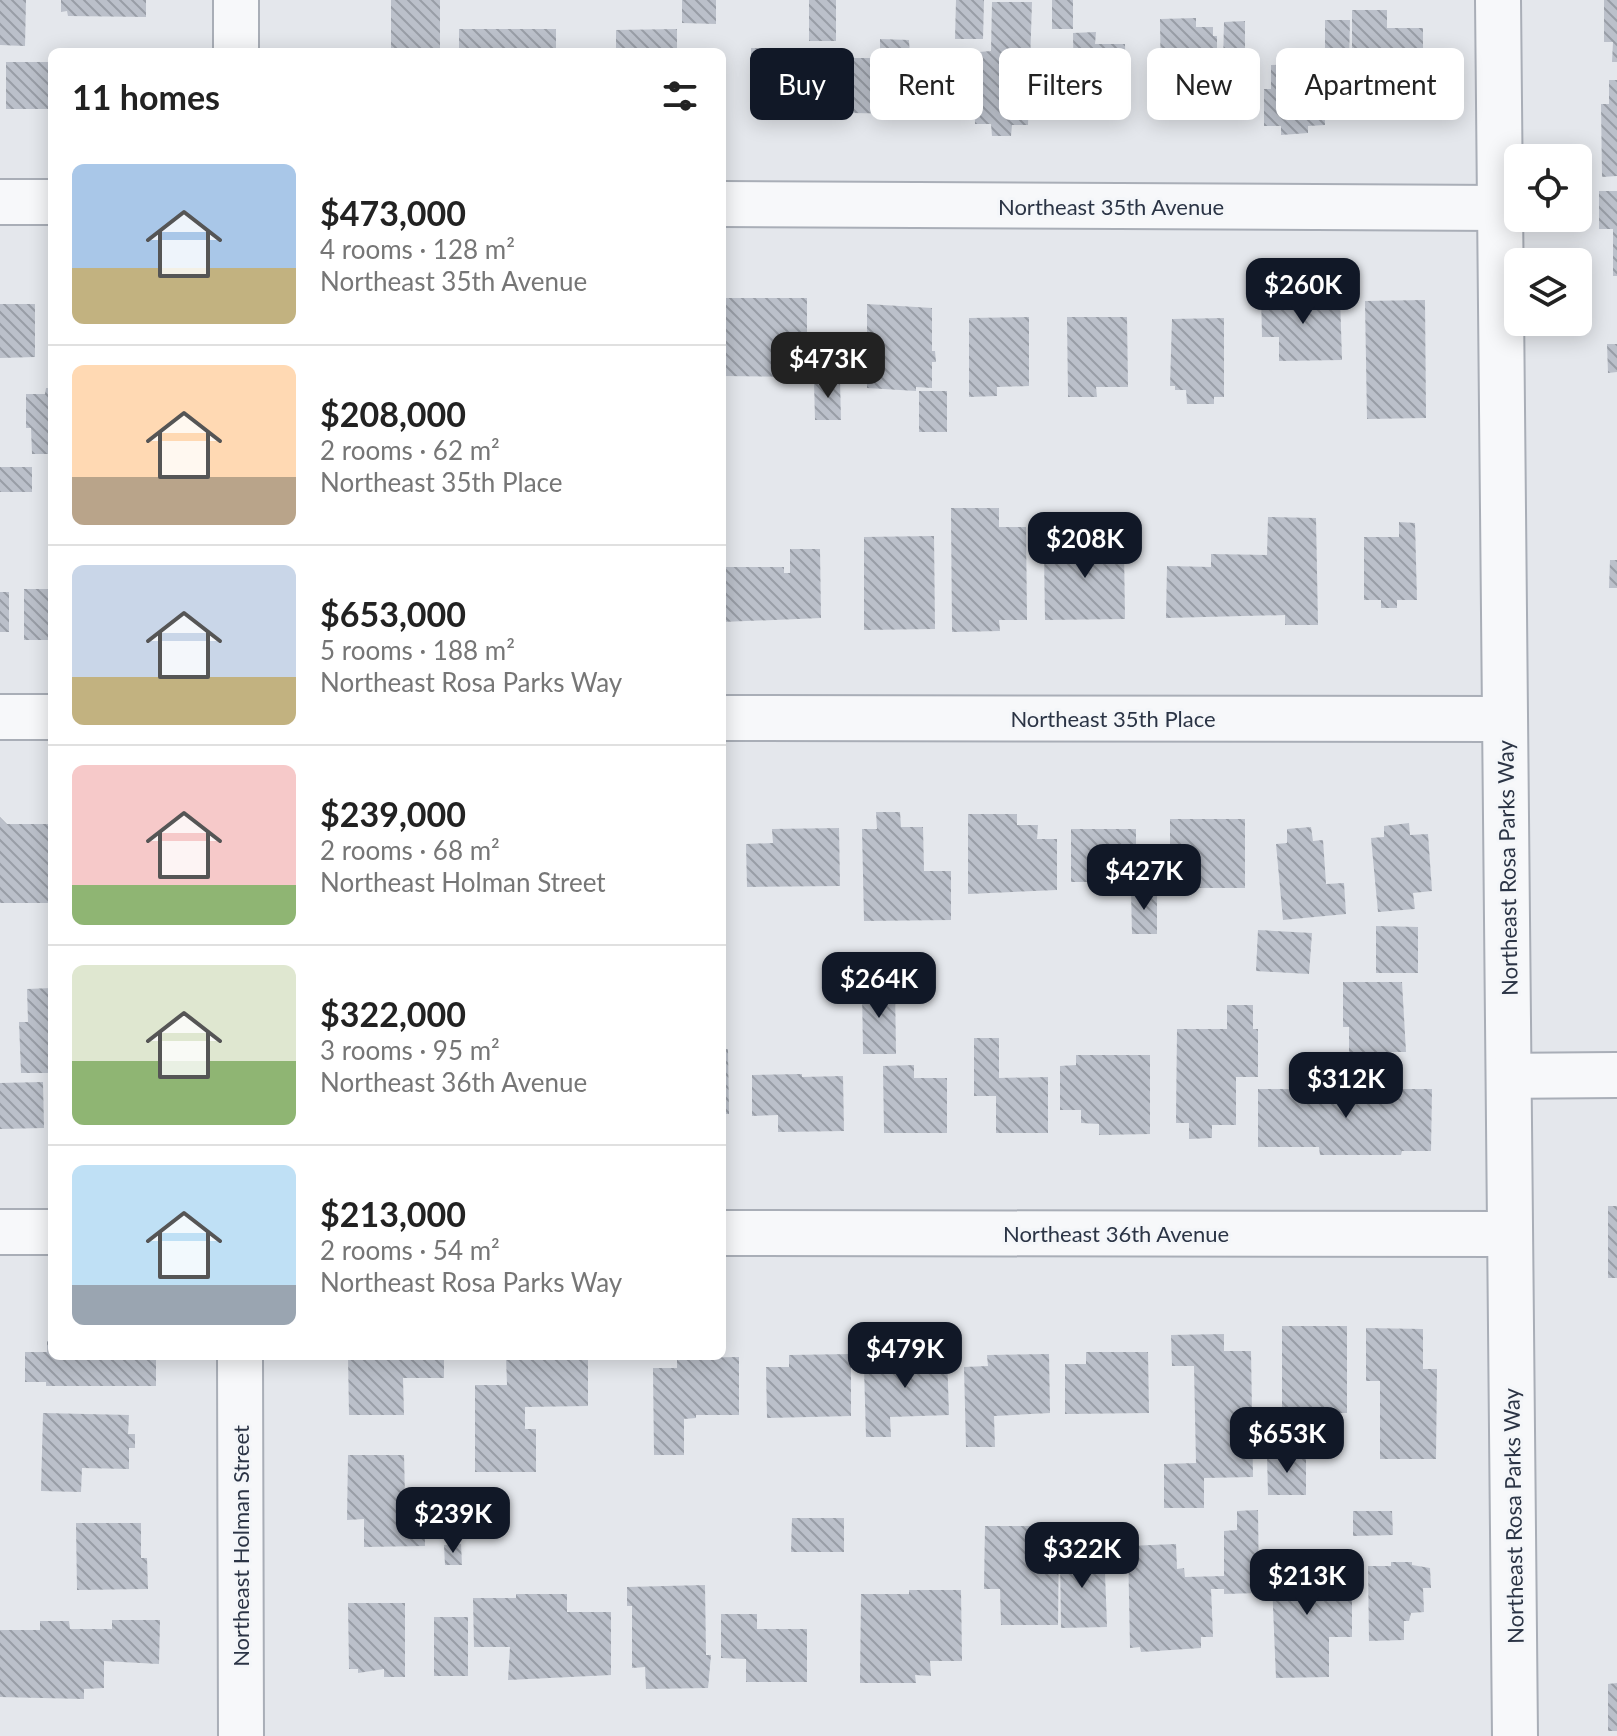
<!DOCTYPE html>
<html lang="en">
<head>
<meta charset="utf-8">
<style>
	:root { --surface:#fff; --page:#f6f6f6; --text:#222; --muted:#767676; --line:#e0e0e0; --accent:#111827 }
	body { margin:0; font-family:Lato,sans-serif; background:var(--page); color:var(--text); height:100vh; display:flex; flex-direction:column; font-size:30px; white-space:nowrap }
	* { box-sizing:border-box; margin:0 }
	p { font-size:26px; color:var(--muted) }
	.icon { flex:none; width:44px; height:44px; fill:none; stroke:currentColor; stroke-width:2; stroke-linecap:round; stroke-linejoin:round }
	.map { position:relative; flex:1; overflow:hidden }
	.side { position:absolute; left:48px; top:48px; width:678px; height:1312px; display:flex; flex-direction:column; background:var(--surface); border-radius:12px; box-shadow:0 4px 20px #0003 }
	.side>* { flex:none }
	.banner { position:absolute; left:750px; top:48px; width:746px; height:72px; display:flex; gap:16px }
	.tools { position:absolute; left:1504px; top:144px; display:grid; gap:16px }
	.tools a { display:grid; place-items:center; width:88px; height:88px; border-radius:12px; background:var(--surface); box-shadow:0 4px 20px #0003; font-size:40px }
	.price { position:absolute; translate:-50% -68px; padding:0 18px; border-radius:16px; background:var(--accent); color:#fff; font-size:26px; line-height:52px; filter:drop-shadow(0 2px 4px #0008) }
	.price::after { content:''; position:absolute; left:50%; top:48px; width:24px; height:18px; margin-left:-12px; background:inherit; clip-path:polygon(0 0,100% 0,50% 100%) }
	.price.on { background:#222; color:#fff }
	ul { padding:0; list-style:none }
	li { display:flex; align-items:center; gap:24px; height:200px; padding:0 24px }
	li+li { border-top:2px solid var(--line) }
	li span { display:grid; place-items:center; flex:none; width:224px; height:160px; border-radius:12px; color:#555 }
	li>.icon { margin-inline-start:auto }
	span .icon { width:96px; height:96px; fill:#fffc; stroke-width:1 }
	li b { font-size:34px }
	h2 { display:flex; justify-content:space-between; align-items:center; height:96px; padding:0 24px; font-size:34px }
	.tag { padding:0 28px; border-radius:12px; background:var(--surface); box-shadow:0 4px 20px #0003; font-size:28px; line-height:72px }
	.tag.on { background:var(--accent); color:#fff }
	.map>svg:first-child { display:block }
</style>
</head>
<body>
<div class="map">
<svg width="1617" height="1736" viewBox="0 0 1617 1736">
	<defs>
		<pattern id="building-back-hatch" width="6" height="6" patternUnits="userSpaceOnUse" patternTransform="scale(2)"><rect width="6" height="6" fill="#bbc0ca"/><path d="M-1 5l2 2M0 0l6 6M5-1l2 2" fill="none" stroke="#989da6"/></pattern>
	</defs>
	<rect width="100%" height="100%" fill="#e4e7ec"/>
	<g fill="url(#building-back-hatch)">
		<path d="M 0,0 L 26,0 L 25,46 L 0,45 Z"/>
		<path d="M 61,0 L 146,0 L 146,17 L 68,16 L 67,11 L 61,12 Z"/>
		<rect x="391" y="0" width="49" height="52"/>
		<path d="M 682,0 L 716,0 L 716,24 L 682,23 Z"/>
		<rect x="809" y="0" width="27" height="41"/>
		<path d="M 956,0 L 984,0 L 983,39 L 955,39 Z"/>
		<rect x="1052" y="0" width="21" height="29"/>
		<path d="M 1604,0 L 1617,0 L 1617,62 L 1612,62 L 1613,42 L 1604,42 Z"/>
		<path d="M 992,2 L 1032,2 L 1028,125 L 1012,125 L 1011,136 L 992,136 L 991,124 L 975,124 L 974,62 L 979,62 L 979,52 L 991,51 Z"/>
		<path d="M 1352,10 L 1387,10 L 1387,28 L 1423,28 L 1423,119 L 1352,118 Z"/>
		<path d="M 1196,18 L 1196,27 L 1213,27 L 1213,36 L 1217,36 L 1217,70 L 1207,70 L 1207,96 L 1161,97 L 1160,19 Z"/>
		<path d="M 1325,20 L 1350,20 L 1349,61 L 1325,61 Z"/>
		<path d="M 1245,21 L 1245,66 L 1223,66 L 1224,22 Z"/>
		<rect x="459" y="29" width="97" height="23"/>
		<path d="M 677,29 L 677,52 L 616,52 L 616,30 Z"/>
		<path d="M 1096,32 L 1095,44 L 1125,44 L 1126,96 L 1110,96 L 1110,106 L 1092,106 L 1091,96 L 1074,96 L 1073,33 Z"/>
		<path d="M 880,39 L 909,40 L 910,58 L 914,58 L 914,114 L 850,113 L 851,58 L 880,58 Z"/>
		<path d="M 751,48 L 819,49 L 819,102 L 751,102 Z"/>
		<rect x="6" y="62" width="46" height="47"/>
		<path d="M 1324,64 L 1325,125 L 1308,126 L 1308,133 L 1281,135 L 1281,126 L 1264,126 L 1264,89 L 1271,89 L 1271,65 Z"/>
		<path d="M 922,66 L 950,66 L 951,107 L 923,107 Z"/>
		<path d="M 1609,80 L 1617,80 L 1617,176 L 1602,177 L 1601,104 L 1609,104 Z"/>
		<path d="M 1599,191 L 1617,191 L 1617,276 L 1613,276 L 1613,229 L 1599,229 Z"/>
		<path d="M 1261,292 L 1287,292 L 1287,298 L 1340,297 L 1342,360 L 1279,361 L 1279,337 L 1262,337 Z"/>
		<path d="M 722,298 L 807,298 L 807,377 L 722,376 Z"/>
		<path d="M 1425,300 L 1426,418 L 1367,419 L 1365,301 Z"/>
		<path d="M 0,304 L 35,304 L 35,357 L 0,358 Z"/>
		<path d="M 867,304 L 932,308 L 932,351 L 935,351 L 936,362 L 932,362 L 932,388 L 916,387 L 916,391 L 867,388 Z"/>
		<path d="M 1029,317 L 1029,386 L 997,387 L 997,396 L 969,397 L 969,318 Z"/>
		<path d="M 1067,317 L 1127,317 L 1128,387 L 1096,387 L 1097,397 L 1068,397 Z"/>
		<path d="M 1224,318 L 1224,397 L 1214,397 L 1214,404 L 1187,404 L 1186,390 L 1175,390 L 1175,386 L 1170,386 L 1172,319 Z"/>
		<path d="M 1607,344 L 1617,344 L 1617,372 L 1608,373 Z"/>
		<path d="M 814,381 L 840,381 L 841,420 L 815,420 Z"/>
		<path d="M 46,388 L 52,388 L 52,454 L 32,454 L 31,428 L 26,428 L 26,394 L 45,394 Z"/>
		<rect x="919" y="391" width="28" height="41"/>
		<rect x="0" y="467" width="32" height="25"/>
		<path d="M 951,508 L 999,508 L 999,527 L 1026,527 L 1027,620 L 999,620 L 1000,631 L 952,632 Z"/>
		<path d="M 1268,517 L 1316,518 L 1318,625 L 1285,625 L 1285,615 L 1166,618 L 1167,566 L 1211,567 L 1211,554 L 1267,555 Z"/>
		<path d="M 1399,522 L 1415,523 L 1417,600 L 1397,600 L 1397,608 L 1381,608 L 1381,600 L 1364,600 L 1364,537 L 1399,537 Z"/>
		<path d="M 1071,531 L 1106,531 L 1107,550 L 1124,549 L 1125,619 L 1045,620 L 1044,551 L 1072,551 Z"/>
		<path d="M 934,536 L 935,629 L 864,630 L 864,537 Z"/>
		<path d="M 790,549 L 820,549 L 821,618 L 722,622 L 722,567 L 784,567 L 784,573 L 790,573 Z"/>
		<path d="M 1610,560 L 1617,560 L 1617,588 L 1609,588 Z"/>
		<rect x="24" y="589" width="28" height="51"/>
		<rect x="0" y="592" width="9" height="40"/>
		<path d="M 876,812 L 900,812 L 901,827 L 923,827 L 924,871 L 951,871 L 951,920 L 864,921 L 862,829 L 877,829 Z"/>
		<path d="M 968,814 L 1017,814 L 1017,825 L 1038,825 L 1037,839 L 1057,839 L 1057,890 L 968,894 Z"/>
		<path d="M 0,817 L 7,824 L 48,824 L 48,903 L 0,903 Z"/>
		<rect x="1170" y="819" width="75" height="69"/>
		<path d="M 1409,823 L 1410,835 L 1428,834 L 1432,891 L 1413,893 L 1415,909 L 1378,912 L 1371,838 L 1384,837 L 1384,826 Z"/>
		<path d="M 1311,827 L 1313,841 L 1323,840 L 1326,884 L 1344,883 L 1346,914 L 1283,920 L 1276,844 L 1287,843 L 1287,829 Z"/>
		<path d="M 839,828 L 840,886 L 747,887 L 746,844 L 773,843 L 772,829 Z"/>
		<rect x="1071" y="829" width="65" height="53"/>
		<path d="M 1131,890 L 1157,890 L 1157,934 L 1132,934 Z"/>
		<path d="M 1376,926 L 1418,927 L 1418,973 L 1376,973 Z"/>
		<path d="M 1258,930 L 1312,933 L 1309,974 L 1256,971 Z"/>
		<path d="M 1343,982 L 1402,982 L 1406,1052 L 1349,1052 L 1349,1027 L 1343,1027 Z"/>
		<path d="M 895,986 L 896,1054 L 863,1054 L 862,987 Z"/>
		<path d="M 52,988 L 52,1073 L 21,1073 L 19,1022 L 28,1022 L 27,989 Z"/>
		<path d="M 1227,1005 L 1253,1005 L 1253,1029 L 1258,1029 L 1258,1077 L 1236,1077 L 1236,1125 L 1212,1125 L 1212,1138 L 1189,1139 L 1189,1123 L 1176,1123 L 1177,1029 L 1227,1029 Z"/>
		<path d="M 974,1038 L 999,1038 L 999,1078 L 1048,1077 L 1048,1133 L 996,1133 L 996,1096 L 974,1096 Z"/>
		<path d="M 722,1049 L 728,1049 L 729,1114 L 722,1114 Z"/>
		<path d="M 1076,1055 L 1150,1055 L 1150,1134 L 1099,1135 L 1099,1124 L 1081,1123 L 1081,1110 L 1060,1110 L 1060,1066 L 1076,1065 Z"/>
		<path d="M 914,1065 L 914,1078 L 947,1078 L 947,1133 L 884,1133 L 883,1066 Z"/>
		<path d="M 802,1074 L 802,1077 L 843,1076 L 844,1131 L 778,1132 L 778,1115 L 752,1116 L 752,1075 Z"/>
		<path d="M 43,1082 L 44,1128 L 0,1129 L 0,1083 Z"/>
		<path d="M 1258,1089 L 1432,1089 L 1431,1151 L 1402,1151 L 1401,1155 L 1320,1155 L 1319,1147 L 1258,1147 Z"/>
		<rect x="1608" y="1206" width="9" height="72"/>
		<rect x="1282" y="1326" width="65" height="87"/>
		<path d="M 1366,1328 L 1423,1329 L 1423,1369 L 1437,1369 L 1436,1459 L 1380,1459 L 1380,1381 L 1366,1381 Z"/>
		<path d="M 1224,1334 L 1224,1351 L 1251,1351 L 1253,1477 L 1204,1478 L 1204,1508 L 1164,1508 L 1164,1464 L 1196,1463 L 1194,1366 L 1172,1366 L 1171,1335 Z"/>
		<path d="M 47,1341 L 52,1341 L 52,1356 L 156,1356 L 156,1386 L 46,1386 L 46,1382 L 25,1382 L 25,1352 L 47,1352 Z"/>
		<path d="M 924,1351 L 924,1355 L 947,1355 L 949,1415 L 890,1417 L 891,1437 L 866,1437 L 864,1367 L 885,1367 L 885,1355 Z"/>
		<path d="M 1086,1352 L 1148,1352 L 1149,1413 L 1065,1414 L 1065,1364 L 1086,1364 Z"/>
		<path d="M 851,1354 L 851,1416 L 767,1418 L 766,1367 L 789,1367 L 789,1355 Z"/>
		<path d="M 1049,1354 L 1050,1413 L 994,1416 L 995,1447 L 966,1447 L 964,1367 L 988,1366 L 987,1355 Z"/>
		<path d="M 348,1356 L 444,1356 L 444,1378 L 403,1378 L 404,1415 L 349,1415 Z"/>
		<path d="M 506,1356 L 588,1356 L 588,1406 L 525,1407 L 525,1429 L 536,1429 L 536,1472 L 475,1472 L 475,1385 L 507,1385 Z"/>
		<path d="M 739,1357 L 739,1415 L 696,1415 L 696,1418 L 684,1419 L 684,1455 L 654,1455 L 653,1368 L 677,1368 L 677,1358 Z"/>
		<path d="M 43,1413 L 129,1415 L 128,1434 L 135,1434 L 135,1448 L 129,1448 L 129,1469 L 82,1468 L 81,1492 L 41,1491 Z"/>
		<path d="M 348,1455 L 404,1455 L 405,1498 L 424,1497 L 425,1546 L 364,1547 L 364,1519 L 347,1520 Z"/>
		<path d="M 1267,1456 L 1306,1456 L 1306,1495 L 1268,1495 Z"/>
		<path d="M 1258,1510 L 1259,1593 L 1224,1594 L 1224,1589 L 1211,1589 L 1213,1637 L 1201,1637 L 1201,1648 L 1141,1652 L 1140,1647 L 1130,1648 L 1128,1546 L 1176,1544 L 1177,1569 L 1184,1568 L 1185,1577 L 1224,1576 L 1224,1531 L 1237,1530 L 1237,1511 Z"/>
		<path d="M 1353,1511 L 1392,1511 L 1393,1535 L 1353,1536 Z"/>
		<path d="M 792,1518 L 844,1518 L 844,1552 L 791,1552 Z"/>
		<path d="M 76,1523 L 141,1523 L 141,1558 L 147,1558 L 148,1589 L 77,1590 Z"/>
		<path d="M 985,1526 L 1059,1526 L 1058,1625 L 1001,1625 L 1000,1589 L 984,1589 Z"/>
		<path d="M 461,1544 L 462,1565 L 445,1565 L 444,1545 Z"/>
		<path d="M 1098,1550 L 1099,1573 L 1105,1573 L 1107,1627 L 1061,1628 L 1060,1551 Z"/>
		<path d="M 1271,1559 L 1321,1559 L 1321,1584 L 1352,1584 L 1352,1637 L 1329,1637 L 1329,1677 L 1276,1678 Z"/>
		<path d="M 1391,1562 L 1412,1562 L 1412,1565 L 1430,1568 L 1431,1588 L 1423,1588 L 1424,1612 L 1411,1613 L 1409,1621 L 1404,1621 L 1404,1640 L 1369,1641 L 1368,1566 L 1391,1566 Z"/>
		<path d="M 705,1585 L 706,1655 L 711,1655 L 708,1688 L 646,1689 L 645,1667 L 632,1668 L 632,1606 L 627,1606 L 627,1587 Z"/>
		<path d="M 909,1590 L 961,1590 L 962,1661 L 930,1661 L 931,1676 L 915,1675 L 916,1683 L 860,1683 L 861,1594 L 909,1594 Z"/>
		<path d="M 516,1594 L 567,1594 L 567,1612 L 611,1612 L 611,1675 L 508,1680 L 510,1647 L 474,1647 L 473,1598 L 516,1598 Z"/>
		<path d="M 348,1603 L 405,1603 L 405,1677 L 384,1677 L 384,1669 L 358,1673 L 358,1669 L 349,1669 Z"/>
		<path d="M 721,1614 L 757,1614 L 757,1629 L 807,1629 L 807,1682 L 746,1682 L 746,1659 L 721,1658 Z"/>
		<rect x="434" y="1617" width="34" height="59"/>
		<path d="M 112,1620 L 160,1620 L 159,1664 L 104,1661 L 104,1688 L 84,1689 L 84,1699 L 0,1697 L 0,1630 L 40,1630 L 40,1621 L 69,1621 L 70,1629 L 112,1629 Z"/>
		<path d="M 1617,1683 L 1617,1731 L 1608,1731 L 1608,1684 Z"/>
	</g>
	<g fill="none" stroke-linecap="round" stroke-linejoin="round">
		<defs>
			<g id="minor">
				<path d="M 236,0 L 236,52"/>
				<path d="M 1498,0 L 1515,1736"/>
				<path d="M 0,202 L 52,202"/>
				<path d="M 722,204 L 1500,208"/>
				<path d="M 0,717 L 52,717"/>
				<path d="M 722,718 L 1505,719"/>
				<path d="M 1509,1076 L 1617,1075"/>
				<path d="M 0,1232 L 52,1232"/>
				<path d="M 722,1233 L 1510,1234"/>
				<path d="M 240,1356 L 241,1736"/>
			</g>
		</defs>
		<use href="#minor" stroke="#a9aeb7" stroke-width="48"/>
		<use href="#minor" stroke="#f7f8fa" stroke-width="44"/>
	</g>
	<g text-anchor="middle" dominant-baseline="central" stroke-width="6" stroke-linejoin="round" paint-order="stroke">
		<g font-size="22" fill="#2b3445" stroke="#f4f6f9">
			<text x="1111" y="206">Northeast 35th Avenue</text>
			<text x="1113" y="718">Northeast 35th Place</text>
			<text transform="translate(1507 868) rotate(-91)">Northeast Rosa Parks Way</text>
			<text x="1116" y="1233">Northeast 36th Avenue</text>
			<text transform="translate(1513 1516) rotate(-91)">Northeast Rosa Parks Way</text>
			<text transform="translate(240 1546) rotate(-90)">Northeast Holman Street</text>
		</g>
	</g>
</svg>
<div class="tools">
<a><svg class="icon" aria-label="locate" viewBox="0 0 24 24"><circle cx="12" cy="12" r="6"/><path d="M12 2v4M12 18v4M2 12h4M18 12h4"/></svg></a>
<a><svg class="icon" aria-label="layers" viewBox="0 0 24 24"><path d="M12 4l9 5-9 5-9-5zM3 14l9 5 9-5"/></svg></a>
</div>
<b class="price" style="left:1303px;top:326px">$260K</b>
<b class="price on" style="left:828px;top:400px">$473K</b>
<b class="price" style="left:1085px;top:580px">$208K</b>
<b class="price" style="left:1144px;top:912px">$427K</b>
<b class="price" style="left:879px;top:1020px">$264K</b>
<b class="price" style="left:1346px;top:1120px">$312K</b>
<b class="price" style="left:905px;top:1390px">$479K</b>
<b class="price" style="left:1287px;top:1475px">$653K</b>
<b class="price" style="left:453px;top:1555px">$239K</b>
<b class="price" style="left:1082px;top:1590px">$322K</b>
<b class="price" style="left:1307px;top:1617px">$213K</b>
<div class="banner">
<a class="tag on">Buy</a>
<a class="tag">Rent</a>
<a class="tag">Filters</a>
<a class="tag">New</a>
<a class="tag">Apartment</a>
</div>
<section class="side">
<h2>11 homes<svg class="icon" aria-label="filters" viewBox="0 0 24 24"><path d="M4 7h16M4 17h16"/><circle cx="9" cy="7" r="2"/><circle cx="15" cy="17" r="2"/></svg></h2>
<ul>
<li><span style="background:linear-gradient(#a9c7e8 65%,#c2b280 0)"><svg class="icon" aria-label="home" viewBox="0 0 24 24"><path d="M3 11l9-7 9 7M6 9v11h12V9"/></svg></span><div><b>$473,000</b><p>4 rooms · 128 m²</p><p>Northeast 35th Avenue</p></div></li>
<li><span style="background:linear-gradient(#ffd9b3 70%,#b9a48a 0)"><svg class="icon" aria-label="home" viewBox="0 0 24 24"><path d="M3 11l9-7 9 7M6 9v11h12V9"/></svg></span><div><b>$208,000</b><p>2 rooms · 62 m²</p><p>Northeast 35th Place</p></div></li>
<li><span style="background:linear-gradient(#c9d6e8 70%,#c2b280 0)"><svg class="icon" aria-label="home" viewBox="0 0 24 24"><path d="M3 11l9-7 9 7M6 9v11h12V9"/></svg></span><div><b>$653,000</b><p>5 rooms · 188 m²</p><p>Northeast Rosa Parks Way</p></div></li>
<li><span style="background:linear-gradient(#f6c9c9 75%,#8fb573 0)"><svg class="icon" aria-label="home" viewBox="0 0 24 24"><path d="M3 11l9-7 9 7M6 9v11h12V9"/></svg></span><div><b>$239,000</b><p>2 rooms · 68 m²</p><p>Northeast Holman Street</p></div></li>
<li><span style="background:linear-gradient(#dfe7d0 60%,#8fb573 0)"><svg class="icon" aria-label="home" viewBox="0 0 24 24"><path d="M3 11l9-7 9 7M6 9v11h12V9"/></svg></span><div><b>$322,000</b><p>3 rooms · 95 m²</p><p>Northeast 36th Avenue</p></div></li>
<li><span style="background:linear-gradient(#bfe0f5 75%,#9aa5b1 0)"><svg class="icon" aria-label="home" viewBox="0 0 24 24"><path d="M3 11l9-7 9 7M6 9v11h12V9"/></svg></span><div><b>$213,000</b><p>2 rooms · 54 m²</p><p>Northeast Rosa Parks Way</p></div></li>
</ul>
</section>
</div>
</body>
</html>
